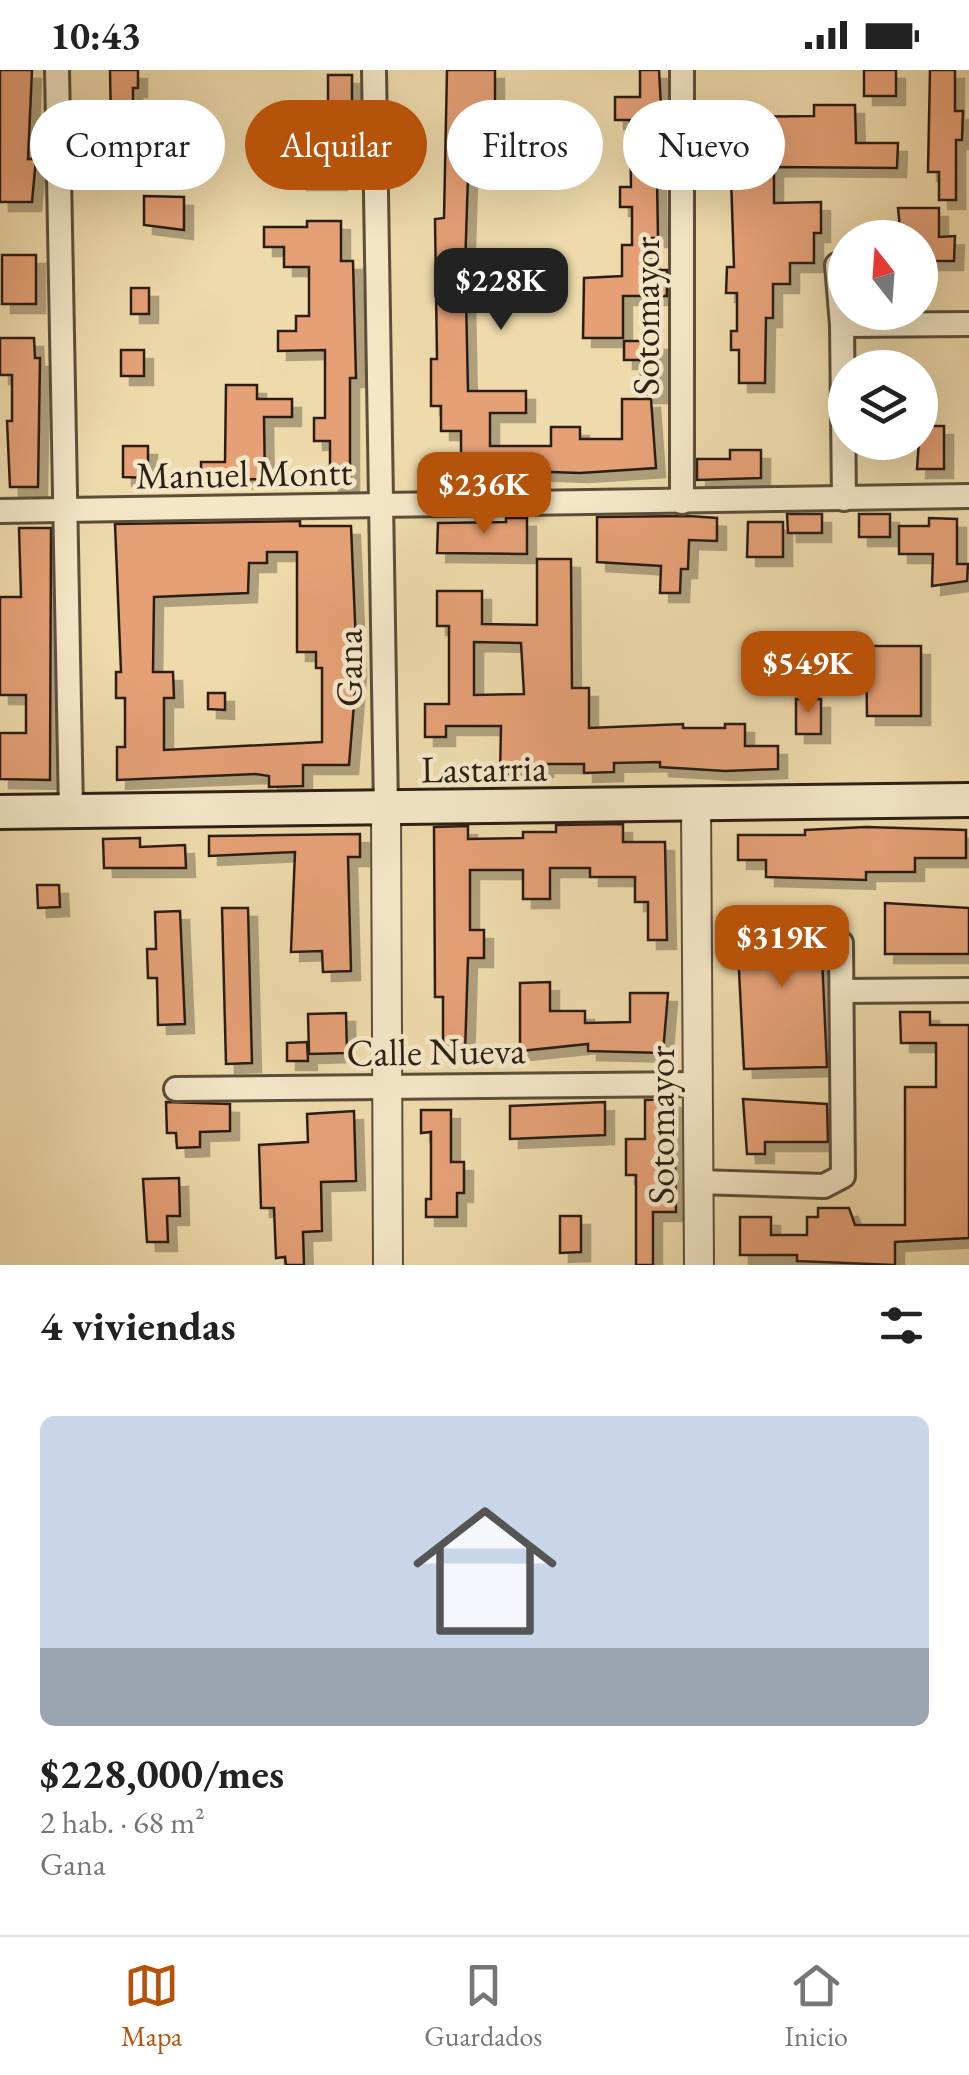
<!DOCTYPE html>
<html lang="es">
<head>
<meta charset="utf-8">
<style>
	:root { --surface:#fff; --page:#f2f2f2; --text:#222; --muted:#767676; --line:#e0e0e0; --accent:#b45309 }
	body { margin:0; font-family:"EB Garamond",serif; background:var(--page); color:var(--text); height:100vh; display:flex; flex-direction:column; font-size:38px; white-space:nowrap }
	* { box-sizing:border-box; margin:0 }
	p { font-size:32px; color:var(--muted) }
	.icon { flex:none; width:55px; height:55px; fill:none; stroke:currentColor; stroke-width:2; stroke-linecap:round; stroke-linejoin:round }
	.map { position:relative; height:1195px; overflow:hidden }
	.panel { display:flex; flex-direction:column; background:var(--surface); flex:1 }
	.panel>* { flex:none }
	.guide { position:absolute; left:30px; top:30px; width:910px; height:90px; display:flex; gap:20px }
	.needle { width:65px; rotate:343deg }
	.fabs { position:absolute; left:828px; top:150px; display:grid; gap:20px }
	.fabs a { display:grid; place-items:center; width:110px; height:110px; border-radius:50%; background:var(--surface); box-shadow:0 10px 40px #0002; font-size:50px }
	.price { position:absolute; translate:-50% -85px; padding:0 22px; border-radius:20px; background:var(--accent); color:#fff; font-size:32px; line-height:65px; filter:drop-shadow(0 2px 5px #0008) }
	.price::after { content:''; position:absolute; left:50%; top:60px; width:30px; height:22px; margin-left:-15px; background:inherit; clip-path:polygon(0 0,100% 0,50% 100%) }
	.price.selected { background:#222; color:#fff }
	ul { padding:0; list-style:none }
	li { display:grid; align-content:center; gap:20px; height:530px; padding:0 40px }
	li+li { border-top:2px solid var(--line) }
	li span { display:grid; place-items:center; height:310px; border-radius:15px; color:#555 }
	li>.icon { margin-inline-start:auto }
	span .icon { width:180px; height:180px; fill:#fffc; stroke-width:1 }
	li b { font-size:42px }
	h2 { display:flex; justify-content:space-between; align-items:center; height:120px; padding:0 40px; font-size:42px }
	.chip { padding:0 35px; border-radius:45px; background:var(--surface); box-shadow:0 10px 40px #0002; font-size:35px; line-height:90px }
	.chip.selected { background:var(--accent); color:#fff }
	.status { display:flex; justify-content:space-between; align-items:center; height:70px; padding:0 50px; background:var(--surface); direction:ltr }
	.status svg { height:28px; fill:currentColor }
	.dock { display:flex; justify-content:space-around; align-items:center; height:140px; border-top:2px solid var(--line); background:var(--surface); font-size:28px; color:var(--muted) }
	.dock a { display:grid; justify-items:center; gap:5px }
	.dock .selected { color:var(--accent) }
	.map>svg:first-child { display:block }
</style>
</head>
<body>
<div class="status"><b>10:43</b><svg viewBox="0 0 49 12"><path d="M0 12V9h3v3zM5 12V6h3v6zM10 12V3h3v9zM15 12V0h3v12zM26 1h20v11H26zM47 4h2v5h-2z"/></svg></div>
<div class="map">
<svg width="969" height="1195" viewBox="0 0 969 1195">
	<defs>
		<filter id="shadow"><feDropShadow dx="9" dy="9" stdDeviation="0" flood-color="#0004"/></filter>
	</defs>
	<rect width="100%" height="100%" fill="#eedaab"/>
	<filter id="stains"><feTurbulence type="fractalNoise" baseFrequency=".002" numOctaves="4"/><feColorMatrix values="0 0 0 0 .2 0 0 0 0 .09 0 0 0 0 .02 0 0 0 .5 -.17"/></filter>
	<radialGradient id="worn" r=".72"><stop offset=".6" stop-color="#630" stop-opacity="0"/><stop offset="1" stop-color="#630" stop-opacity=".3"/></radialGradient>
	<g fill="#e5a076" stroke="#2c1f13" stroke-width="2.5" fill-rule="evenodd" filter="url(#shadow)">
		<path d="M 0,0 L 32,0 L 28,89 L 36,89 L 32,132 L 0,132 Z"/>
		<path d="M 110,0 L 138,0 L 138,18 L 133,18 L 133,59 L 173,58 L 173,79 L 140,79 L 140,108 L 112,108 Z"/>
		<path d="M 447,0 L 495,0 L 495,46 L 470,46 L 465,198 L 478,198 L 478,227 L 466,227 L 468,321 L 526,321 L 526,343 L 490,343 L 490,376 L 551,376 L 551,357 L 580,357 L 580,369 L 622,369 L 622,329 L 651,329 L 656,398 L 580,403 L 461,399 L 461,361 L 441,361 L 441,336 L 431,336 L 431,289 L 437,289 L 435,149 L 444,148 Z"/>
		<path d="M 640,0 L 659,0 L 663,74 L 661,108 L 657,108 L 658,168 L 650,168 L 651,200 L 667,200 L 667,226 L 623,226 L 623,268 L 583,268 L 584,208 L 622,206 L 622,175 L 632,175 L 632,137 L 620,137 L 620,117 L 631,117 L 630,50 L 615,50 L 615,27 L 640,27 Z"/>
		<rect x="864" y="0" width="32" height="26"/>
		<path d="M 930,0 L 955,0 L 955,41 L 963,41 L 962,70 L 956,70 L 956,130 L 939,130 L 939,102 L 928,102 Z"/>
		<path d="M 328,5 L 352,5 L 352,33 L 344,33 L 344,62 L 338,62 L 338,111 L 298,111 L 298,85 L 284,85 L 284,70 L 320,69 L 320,42 L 328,41 Z"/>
		<path d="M 814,35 L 855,35 L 856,73 L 898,73 L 897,98 L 774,97 L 774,133 L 821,132 L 821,163 L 814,163 L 814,193 L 790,193 L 790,214 L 773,214 L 773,248 L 766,248 L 765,313 L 739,313 L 739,280 L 731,280 L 731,261 L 737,261 L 737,223 L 726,223 L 727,197 L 734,197 L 729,47 L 814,46 Z"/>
		<path d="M 144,126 L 184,127 L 184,160 L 144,155 Z"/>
		<path d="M 898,138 L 939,138 L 939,167 L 955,166 L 954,191 L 920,191 L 920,168 L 901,168 Z"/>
		<path d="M 307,151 L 341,151 L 341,191 L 353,191 L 356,308 L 350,308 L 350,415 L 330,416 L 330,371 L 314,371 L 314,348 L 325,348 L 325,280 L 278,281 L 278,261 L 296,261 L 296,246 L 309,246 L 309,197 L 284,197 L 284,177 L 264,177 L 264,157 L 307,157 Z"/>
		<rect x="2" y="185" width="34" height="49"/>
		<rect x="131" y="218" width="18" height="26"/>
		<path d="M 0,268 L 34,268 L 35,288 L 40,288 L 38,417 L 10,417 L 7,351 L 12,351 L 12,305 L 0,305 Z"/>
		<path d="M 624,271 L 659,271 L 659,324 L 641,324 L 641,290 L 624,290 Z"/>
		<rect x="121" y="280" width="23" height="26"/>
		<path d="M 226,315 L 257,315 L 257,329 L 292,329 L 292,347 L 264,347 L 265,409 L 201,410 L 201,392 L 225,392 Z"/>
		<path d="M 920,356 L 944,356 L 944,399 L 917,399 Z"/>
		<path d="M 123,376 L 148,376 L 148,408 L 123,407 Z"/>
		<path d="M 730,380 L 761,380 L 761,408 L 697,410 L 697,389 L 730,389 Z"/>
		<path d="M 787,444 L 822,444 L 822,463 L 788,463 Z"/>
		<rect x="859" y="444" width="31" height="23"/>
		<path d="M 689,446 L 717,448 L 717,471 L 689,470 L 688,499 L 681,499 L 680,523 L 660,523 L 661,496 L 597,492 L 597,447 Z"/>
		<path d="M 506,448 L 527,448 L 527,484 L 437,483 L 438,453 L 506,452 Z"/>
		<path d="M 929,448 L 957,449 L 957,494 L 968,494 L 967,511 L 932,516 L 933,484 L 899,484 L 899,456 L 929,456 Z"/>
		<path d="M 300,451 L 300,456 L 351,456 L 357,598 L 349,695 L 303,695 L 303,716 L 269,717 L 269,706 L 256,704 L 117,710 L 117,677 L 125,677 L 125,628 L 116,628 L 116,602 L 121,602 L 115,454 ZM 267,482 L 297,482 L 297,582 L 316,582 L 316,598 L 322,598 L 322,672 L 164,680 L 164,628 L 174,628 L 173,602 L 153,602 L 154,527 L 248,523 L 249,493 L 267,493 Z"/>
		<path d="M 748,452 L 783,452 L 783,487 L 747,487 Z"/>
		<path d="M 19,458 L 51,458 L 50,710 L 0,709 L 0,663 L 26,663 L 26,625 L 0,625 L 0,527 L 21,527 Z"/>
		<path d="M 537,489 L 571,489 L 572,618 L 589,618 L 589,658 L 683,654 L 683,658 L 725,658 L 725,654 L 745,654 L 745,676 L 778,676 L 778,699 L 725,701 L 660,697 L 660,692 L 614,693 L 614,702 L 584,703 L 584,694 L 544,694 L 544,698 L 520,698 L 520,704 L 500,704 L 501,656 L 446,656 L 446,667 L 425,667 L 425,634 L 449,634 L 449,556 L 437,556 L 437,521 L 482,521 L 482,554 L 537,555 ZM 474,572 L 521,573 L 524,624 L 474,625 Z"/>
		<path d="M 866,576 L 921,576 L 921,646 L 867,646 Z"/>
		<path d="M 208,623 L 225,623 L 225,640 L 208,639 Z"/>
		<rect x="796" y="629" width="25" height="35"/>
		<path d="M 623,754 L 623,772 L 665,772 L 667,870 L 648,870 L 648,832 L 635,832 L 635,807 L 590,807 L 590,798 L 550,798 L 550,829 L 523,829 L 523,800 L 470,800 L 470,860 L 484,860 L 484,888 L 468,888 L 465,983 L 443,983 L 443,927 L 435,927 L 434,757 L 468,756 L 468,769 L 523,768 L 523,762 L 556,762 L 556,755 Z"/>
		<path d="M 866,757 L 966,760 L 966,788 L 915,788 L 915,802 L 866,802 L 866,810 L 766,807 L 766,790 L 738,790 L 738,765 L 805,765 L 805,760 Z"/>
		<path d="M 360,764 L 360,787 L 348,787 L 351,901 L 323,902 L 322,881 L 291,882 L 295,782 L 209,786 L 209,766 Z"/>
		<path d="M 140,768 L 140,777 L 185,775 L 186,798 L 104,798 L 103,769 Z"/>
		<path d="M 37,815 L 59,815 L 60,837 L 38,838 Z"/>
		<path d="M 885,833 L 969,838 L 969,884 L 885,884 Z"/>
		<path d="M 222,838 L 248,838 L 252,993 L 226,994 Z"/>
		<path d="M 180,841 L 185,954 L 158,955 L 157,908 L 148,908 L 147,879 L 156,879 L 155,842 Z"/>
		<path d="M 736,842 L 820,843 L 827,997 L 744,999 Z"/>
		<path d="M 550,912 L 550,941 L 585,941 L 585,953 L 630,952 L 630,923 L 668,923 L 663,983 L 588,981 L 588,974 L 520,981 L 520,913 Z"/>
		<path d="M 900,942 L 930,942 L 930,955 L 969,955 L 969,1168 L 895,1172 L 895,1195 L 797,1191 L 797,1185 L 740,1185 L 740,1147 L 771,1147 L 771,1165 L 807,1165 L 807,1147 L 818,1147 L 818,1138 L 849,1138 L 855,1155 L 905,1155 L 905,1017 L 936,1017 L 936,973 L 901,973 Z"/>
		<path d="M 346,943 L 347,983 L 309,984 L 308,944 Z"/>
		<path d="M 307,972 L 308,991 L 287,991 L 287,973 Z"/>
		<path d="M 674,1029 L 676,1142 L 653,1142 L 653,1195 L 636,1195 L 636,1105 L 626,1105 L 626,1069 L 645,1069 L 645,1030 Z"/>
		<path d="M 743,1029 L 827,1034 L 828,1072 L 765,1072 L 765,1084 L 747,1084 Z"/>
		<path d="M 166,1032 L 230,1034 L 230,1061 L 200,1062 L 200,1077 L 177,1078 L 176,1063 L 167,1063 Z"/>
		<path d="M 605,1032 L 605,1065 L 510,1069 L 510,1036 Z"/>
		<path d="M 421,1040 L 451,1040 L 451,1092 L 464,1092 L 464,1123 L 457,1123 L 457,1147 L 426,1147 L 426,1129 L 431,1129 L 431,1062 L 421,1063 Z"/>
		<path d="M 354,1041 L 356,1111 L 321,1112 L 322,1161 L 303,1162 L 304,1195 L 286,1195 L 285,1187 L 276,1188 L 274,1138 L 261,1138 L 259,1075 L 308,1072 L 307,1044 Z"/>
		<path d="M 179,1108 L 180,1146 L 167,1146 L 168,1172 L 147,1172 L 143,1109 Z"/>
		<path d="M 560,1146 L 581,1146 L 581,1182 L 560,1183 Z"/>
	</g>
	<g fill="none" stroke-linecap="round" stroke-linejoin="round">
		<defs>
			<g id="minor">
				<path d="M 57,0 L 71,742"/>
				<path d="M 374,0 L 386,739"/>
				<path d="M 837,195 L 842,255"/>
				<path d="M 844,429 L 842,255 L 969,254"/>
				<path d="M 682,432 L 682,0"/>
				<path d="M 0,441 L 969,426"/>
				<path d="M 842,921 L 969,920"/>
				<path d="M 176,1019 L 698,1014"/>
				<path d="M 698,1112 L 824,1116 L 843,1106 L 841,873"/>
			</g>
			<g id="tertiary">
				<path d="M 696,735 L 699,1195"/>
				<path d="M 386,739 L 388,1195"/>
			</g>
			<path id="secondary" d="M 0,742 L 969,730"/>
		</defs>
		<use href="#minor" stroke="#5c4e39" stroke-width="28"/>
		<use href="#tertiary" stroke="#5c4e39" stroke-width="32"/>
		<use href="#secondary" stroke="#2c1f13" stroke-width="38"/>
		<use href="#minor" stroke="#f4e7c8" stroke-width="22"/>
		<use href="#tertiary" stroke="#f4e7c8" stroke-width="28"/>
		<use href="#secondary" stroke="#f4e7c8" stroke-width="32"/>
	</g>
	<g text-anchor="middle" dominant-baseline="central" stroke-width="9" stroke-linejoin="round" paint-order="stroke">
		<g font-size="38" fill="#2c1f13" stroke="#f4e7c8">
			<text transform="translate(645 246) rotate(-90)">Sotomayor</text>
			<text transform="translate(244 403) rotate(-1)">Manuel Montt</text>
			<text transform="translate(348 598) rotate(-90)">Gana</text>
			<text transform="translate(484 698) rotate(-1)">Lastarria</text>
			<text transform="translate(436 981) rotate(-1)">Calle Nueva</text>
			<text transform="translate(660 1055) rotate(-90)">Sotomayor</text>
		</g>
	</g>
	<rect width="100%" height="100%" filter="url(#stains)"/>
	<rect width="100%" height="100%" fill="url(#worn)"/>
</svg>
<div class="fabs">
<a><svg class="needle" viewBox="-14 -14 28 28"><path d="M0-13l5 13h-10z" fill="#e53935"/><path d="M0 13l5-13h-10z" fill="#767676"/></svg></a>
<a><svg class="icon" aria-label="layers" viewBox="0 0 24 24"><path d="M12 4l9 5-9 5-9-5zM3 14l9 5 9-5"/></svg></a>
</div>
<b class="price selected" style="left:501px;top:263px">$228K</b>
<b class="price" style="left:484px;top:467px">$236K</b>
<b class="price" style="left:808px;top:646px">$549K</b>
<b class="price" style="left:782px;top:920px">$319K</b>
<div class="guide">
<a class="chip">Comprar</a>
<a class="chip selected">Alquilar</a>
<a class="chip">Filtros</a>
<a class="chip">Nuevo</a>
</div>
</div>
<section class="panel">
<h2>4 viviendas<svg class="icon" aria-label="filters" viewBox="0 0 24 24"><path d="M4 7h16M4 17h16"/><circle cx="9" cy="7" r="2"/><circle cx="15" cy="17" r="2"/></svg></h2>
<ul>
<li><span style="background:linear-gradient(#c9d6e8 75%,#9aa5b1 0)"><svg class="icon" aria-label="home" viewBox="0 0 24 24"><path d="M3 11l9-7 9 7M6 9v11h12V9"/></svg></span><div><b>$228,000/mes</b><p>2 hab. · 68 m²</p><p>Gana</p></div></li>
</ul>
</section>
<nav class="dock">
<a class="selected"><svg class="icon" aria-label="map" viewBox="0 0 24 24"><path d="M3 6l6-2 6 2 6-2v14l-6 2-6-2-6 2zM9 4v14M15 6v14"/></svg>Mapa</a>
<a><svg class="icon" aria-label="saved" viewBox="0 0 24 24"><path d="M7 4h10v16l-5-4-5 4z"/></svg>Guardados</a>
<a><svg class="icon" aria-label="home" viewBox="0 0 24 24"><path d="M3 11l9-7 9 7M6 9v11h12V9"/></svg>Inicio</a>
</nav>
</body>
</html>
